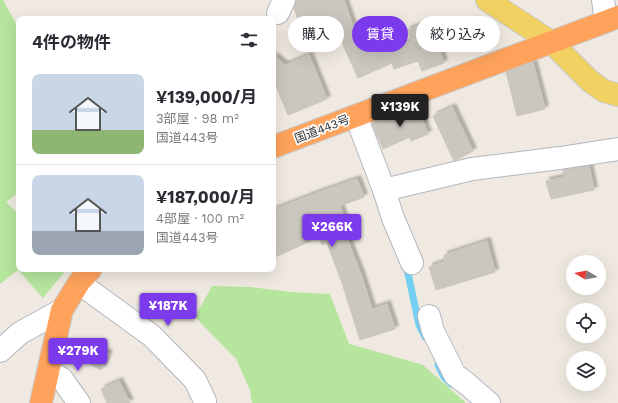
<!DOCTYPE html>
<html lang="ja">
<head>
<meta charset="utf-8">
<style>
	:root { --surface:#fff; --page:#f7f7f7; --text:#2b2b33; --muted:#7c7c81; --line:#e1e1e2; --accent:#7c3aed }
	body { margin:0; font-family:"Work Sans","Noto Sans JP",sans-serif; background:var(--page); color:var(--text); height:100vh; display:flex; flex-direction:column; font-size:15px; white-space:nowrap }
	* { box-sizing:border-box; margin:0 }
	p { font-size:13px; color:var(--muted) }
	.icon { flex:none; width:22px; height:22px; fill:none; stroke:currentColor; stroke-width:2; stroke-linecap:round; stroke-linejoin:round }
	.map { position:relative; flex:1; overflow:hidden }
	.sheet { position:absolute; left:16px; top:16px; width:260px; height:256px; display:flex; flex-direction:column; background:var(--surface); border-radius:8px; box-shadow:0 4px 16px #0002 }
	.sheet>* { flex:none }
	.guide { position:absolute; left:288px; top:16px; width:270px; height:36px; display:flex; gap:8px }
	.needle { width:26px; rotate:280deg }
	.controls { position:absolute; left:566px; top:255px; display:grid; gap:8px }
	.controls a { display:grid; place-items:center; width:40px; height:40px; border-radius:50%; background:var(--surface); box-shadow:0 4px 16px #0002; font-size:20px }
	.price { position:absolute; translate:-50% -34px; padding:0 9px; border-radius:4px; background:var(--accent); color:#fff; font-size:13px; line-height:26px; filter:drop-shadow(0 1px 2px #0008) }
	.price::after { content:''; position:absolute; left:50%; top:24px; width:12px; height:9px; margin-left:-6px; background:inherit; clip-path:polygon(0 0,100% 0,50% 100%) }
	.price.active { background:#222; color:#fff }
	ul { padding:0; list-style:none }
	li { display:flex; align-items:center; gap:12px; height:100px; padding:0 16px }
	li+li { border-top:1px solid var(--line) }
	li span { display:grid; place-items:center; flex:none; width:112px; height:80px; border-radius:8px; color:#555 }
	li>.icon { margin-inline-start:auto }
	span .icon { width:48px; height:48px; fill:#fffc; stroke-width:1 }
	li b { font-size:17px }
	h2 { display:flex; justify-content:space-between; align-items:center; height:48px; padding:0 16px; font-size:17px }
	.chip { padding:0 14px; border-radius:18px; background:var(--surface); box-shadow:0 4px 16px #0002; font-size:14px; line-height:36px }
	.chip.active { background:var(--accent); color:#fff }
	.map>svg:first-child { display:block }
</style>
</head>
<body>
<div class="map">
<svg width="618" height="403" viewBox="0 0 618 403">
	<defs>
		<filter id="shadow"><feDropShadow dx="3.5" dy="-3.5" stdDeviation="1" flood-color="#0004"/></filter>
	</defs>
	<rect width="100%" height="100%" fill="#efe9e1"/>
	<g fill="#b6e59e">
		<path d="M 0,0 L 3,0 L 19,29 L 19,192 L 6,202 L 19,214 L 19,269 L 67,269 L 43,298 L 18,270 L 0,284 Z"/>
		<path d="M 212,286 L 250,287 L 291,292 L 330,294 L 349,344 L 364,348 L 423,365 L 466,403 L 252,403 L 250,390 L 236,359 L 195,317 Z"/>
	</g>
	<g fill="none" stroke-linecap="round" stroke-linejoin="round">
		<g stroke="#75cff0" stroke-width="7">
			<path d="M 406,264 L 419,325 L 425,337"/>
			<path d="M 438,365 L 444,377 L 451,384"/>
		</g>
	</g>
	<g fill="#cbc7bf" stroke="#cbc5ba" filter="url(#shadow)">
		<path d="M 296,0 L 344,0 L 354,29 L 368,23 L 380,51 L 411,41 L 407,30 L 430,22 L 444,63 L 422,71 L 418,61 L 394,69 L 392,63 L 358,78 L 336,29 L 305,40 L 294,8 Z"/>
		<path d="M 273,55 L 285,65 L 309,55 L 327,99 L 288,115 L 273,79 Z"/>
		<path d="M 533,62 L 545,109 L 517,116 L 506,72 Z"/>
		<path d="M 417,106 L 428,134 L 411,141 L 410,137 L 383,149 L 372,123 Z"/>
		<path d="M 452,107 L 473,151 L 454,161 L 433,116 Z"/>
		<path d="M 589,166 L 594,190 L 551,199 L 546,181 L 564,177 L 563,170 Z"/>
		<path d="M 357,179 L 364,197 L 340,206 L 350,235 L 346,236 L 362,277 L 372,309 L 387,304 L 395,329 L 360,340 L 341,280 L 327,243 L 322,245 L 319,237 L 273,258 L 273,210 L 314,194 Z"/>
		<path d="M 487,241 L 495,272 L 436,290 L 429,267 L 445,261 L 444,255 Z"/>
		<path d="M 88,343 L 109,354 L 101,370 L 81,359 Z"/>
		<path d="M 119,381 L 130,403 L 107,403 L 101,389 Z"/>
	</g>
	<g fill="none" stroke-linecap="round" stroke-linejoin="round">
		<defs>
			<g id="minor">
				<path d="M 603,0 L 606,21"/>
				<path d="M 278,13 L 284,0"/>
				<path d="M 356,116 L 384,190"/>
				<path d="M 412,263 L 393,218 L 384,190 L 472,169 L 560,158 L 618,149"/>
				<path d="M 79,283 L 152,336 L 195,380 L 205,401 L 205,403"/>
				<path d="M 429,316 L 433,331 L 455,375 L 466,383 L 489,403"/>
				<path d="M 0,351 L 20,333 L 62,310"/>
				<path d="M 48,370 L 62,379 L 79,403"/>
			</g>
			<path id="major" d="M 487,0 L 551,42 L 590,81 L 604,91 L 618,95"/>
			<g id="highway">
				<path d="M 273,147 L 618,17"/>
				<path d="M 41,403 L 62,310 L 80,281 L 91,269"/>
			</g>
		</defs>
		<use href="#minor" stroke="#b4b7c1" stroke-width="24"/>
		<use href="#major" stroke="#c9c9c9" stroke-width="24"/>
		<use href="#highway" stroke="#c9c9c9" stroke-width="24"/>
		<use href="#minor" stroke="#fff" stroke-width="22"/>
		<use href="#major" stroke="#f2d163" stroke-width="22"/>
		<use href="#highway" stroke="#ffa35c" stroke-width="22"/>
	</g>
	<g text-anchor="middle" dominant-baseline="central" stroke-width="3.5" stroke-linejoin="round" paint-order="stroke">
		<g font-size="12" fill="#2e2e2e" stroke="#fff">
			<text transform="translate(322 129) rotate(-21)">国道443号</text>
		</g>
	</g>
</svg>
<div class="controls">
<a><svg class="needle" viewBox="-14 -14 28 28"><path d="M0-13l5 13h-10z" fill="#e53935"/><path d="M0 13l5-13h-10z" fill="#7c7c81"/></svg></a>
<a><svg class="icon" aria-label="locate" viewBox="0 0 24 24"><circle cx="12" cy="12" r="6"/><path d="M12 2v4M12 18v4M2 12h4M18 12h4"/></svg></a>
<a><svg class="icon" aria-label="layers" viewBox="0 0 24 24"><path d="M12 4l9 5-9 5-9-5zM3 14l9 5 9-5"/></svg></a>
</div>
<b class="price active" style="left:400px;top:128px">¥139K</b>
<b class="price" style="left:332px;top:248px">¥266K</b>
<b class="price" style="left:168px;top:327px">¥187K</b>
<b class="price" style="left:78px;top:372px">¥279K</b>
<div class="guide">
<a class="chip">購入</a>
<a class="chip active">賃貸</a>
<a class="chip">絞り込み</a>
</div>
<section class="sheet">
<h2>4件の物件<svg class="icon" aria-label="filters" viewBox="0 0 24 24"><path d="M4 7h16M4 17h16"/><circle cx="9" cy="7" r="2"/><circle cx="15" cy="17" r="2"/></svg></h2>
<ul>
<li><span style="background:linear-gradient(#c9d6e8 70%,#8fb573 0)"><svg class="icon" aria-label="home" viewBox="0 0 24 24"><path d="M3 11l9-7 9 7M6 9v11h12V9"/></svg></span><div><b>¥139,000/月</b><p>3部屋 · 98 m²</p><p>国道443号</p></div></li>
<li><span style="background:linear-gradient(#c9d6e8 70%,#9aa5b1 0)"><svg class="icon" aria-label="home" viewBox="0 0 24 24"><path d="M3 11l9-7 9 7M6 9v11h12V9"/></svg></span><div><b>¥187,000/月</b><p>4部屋 · 100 m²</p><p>国道443号</p></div></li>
</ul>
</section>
</div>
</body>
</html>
